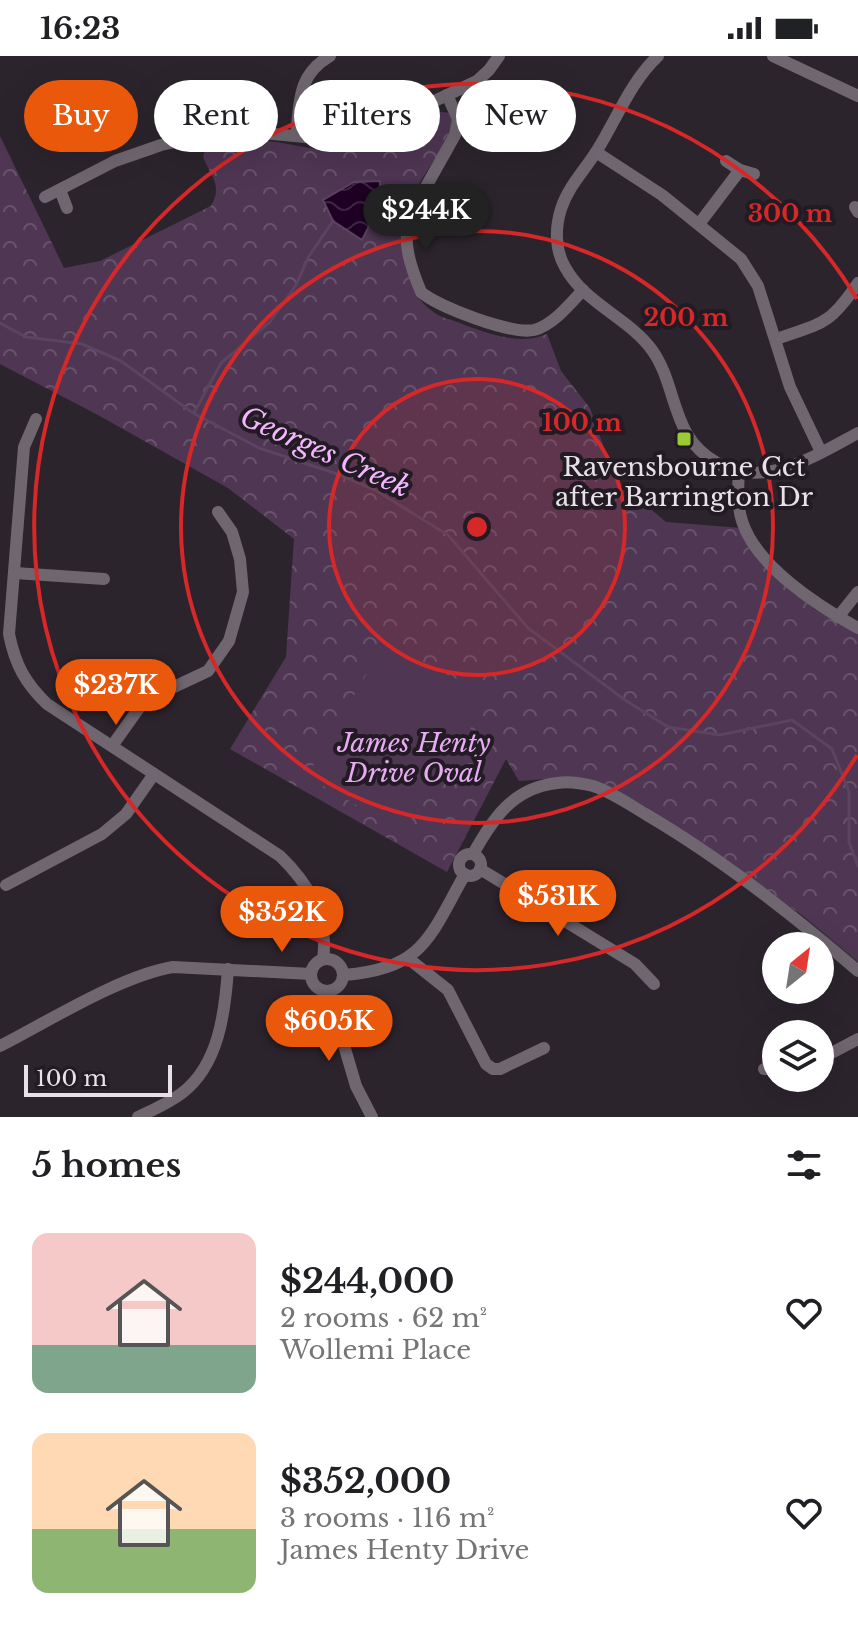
<!DOCTYPE html>
<html lang="en">
<head>
<meta charset="utf-8">
<style>
	:root { --surface:#fff; --page:#f6f6f6; --text:#202124; --muted:#757577; --accent:#ea580c }
	body { margin:0; font-family:"Libre Baskerville",serif; background:var(--page); color:var(--text); height:100vh; display:flex; flex-direction:column; font-size:30px; white-space:nowrap }
	* { box-sizing:border-box; margin:0 }
	p { font-size:26px; color:var(--muted) }
	.icon { flex:none; width:44px; height:44px; fill:none; stroke:currentColor; stroke-width:2; stroke-linecap:round; stroke-linejoin:round }
	.map { position:relative; height:1061px; overflow:hidden }
	.drawer { display:flex; flex-direction:column; background:var(--surface); flex:1 }
	.drawer>* { flex:none }
	.hud { position:absolute; left:24px; top:24px; width:810px; height:72px; display:flex; gap:16px }
	.needle { width:52px; rotate:30deg }
	.fabs { position:absolute; left:762px; top:876px; display:grid; gap:16px }
	.fabs a { display:grid; place-items:center; width:72px; height:72px; border-radius:50%; background:var(--surface); box-shadow:0 8px 32px #0002; font-size:40px }
	.scale { position:absolute; left:24px; bottom:20px; width:148px; box-sizing:border-box; padding-left:8px; border:4px solid #e7e2e8; border-top:0; font-size:22px; line-height:28px; white-space:nowrap; color:#e7e2e8; -webkit-text-stroke:6px #221b23; paint-order:stroke }
	.price { position:absolute; translate:-50% -68px; padding:0 18px; border-radius:28px; background:var(--accent); color:#fff; font-size:26px; line-height:52px; filter:drop-shadow(0 2px 4px #0008) }
	.price::after { content:''; position:absolute; left:50%; top:48px; width:24px; height:18px; margin-left:-12px; background:inherit; clip-path:polygon(0 0,100% 0,50% 100%) }
	.price.selected { background:#222; color:#fff }
	ul { padding:0; list-style:none }
	li { display:flex; align-items:center; gap:24px; height:200px; padding:0 32px }
	li span { display:grid; place-items:center; flex:none; width:224px; height:160px; border-radius:16px; color:#555 }
	li>.icon { margin-inline-start:auto }
	span .icon { width:96px; height:96px; fill:#fffc; stroke-width:1 }
	li b { font-size:34px }
	h2 { display:flex; justify-content:space-between; align-items:center; height:96px; padding:0 32px; font-size:34px }
	.pill { padding:0 28px; border-radius:36px; background:var(--surface); box-shadow:0 8px 32px #0002; font-size:28px; line-height:72px }
	.pill.selected { background:var(--accent); color:#fff }
	.status { display:flex; justify-content:space-between; align-items:center; height:56px; padding:0 40px; background:var(--surface); direction:ltr }
	.status svg { height:22px; fill:currentColor }
	.map>svg:first-child { display:block }
</style>
</head>
<body>
<div class="status"><b>16:23</b><svg viewBox="0 0 49 12"><path d="M0 12V9h3v3zM5 12V6h3v6zM10 12V3h3v9zM15 12V0h3v12zM26 1h20v11H26zM47 4h2v5h-2z"/></svg></div>
<div class="map">
<svg width="858" height="1061" viewBox="0 0 858 1061">
	<defs>
		<pattern id="forest-crowns" width="20" height="18" patternUnits="userSpaceOnUse" patternTransform="scale(2)"><rect width="20" height="18" fill="#4f3653"/><path d="M2 6a3 3 0 1 1 6 0M12 15a3 3 0 1 1 6 0" fill="none" stroke="#68536c"/></pattern>
		<pattern id="water-waves" width="16" height="10" patternUnits="userSpaceOnUse" patternTransform="scale(2)"><rect width="16" height="10" fill="#1f0025"/><path d="M0 5q4-4 8 0t8 0" fill="none" stroke="#402545"/></pattern>
	</defs>
	<rect width="100%" height="100%" fill="#2c242d"/>
	<path fill="url(#forest-crowns)" d="M 432,55 L 451,57 L 454,66 L 450,78 C 437,101 404,146 400,170 C 398,184 404,199 407,213 C 413,235 420,250 442,261 C 475,271 514,293 547,278 L 561,315 L 590,352 L 615,423 L 666,466 L 741,472 L 794,537 L 816,554 L 858,578 L 858,906 L 803,860 L 689,779 L 573,721 L 519,725 L 506,703 L 447,816 L 230,693 L 286,601 L 294,483 L 228,432 L 98,359 L 0,308 L 0,80 L 64,212 L 100,205 L 211,150 C 223,130 211,120 203,101 L 205,94 C 244,69 299,96 341,95 C 367,94 408,67 432,55 Z"/>
	<path fill="#4f3653" d="M 383,590 L 481,634 C 489,662 420,750 402,776 L 307,720 Z"/>
	<path fill="url(#water-waves)" stroke="#5b4460" stroke-width="2" d="M 380,125 L 379,150 L 362,184 L 333,165 L 323,144 L 354,126 Z"/>
	<g fill="none" stroke-linecap="round" stroke-linejoin="round">
		<g stroke="#5b4460" stroke-width="3">
			<path d="M 0,267 L 26,281 L 82,288 L 121,305 L 193,357 L 259,392 L 340,419 L 375,434 L 448,479 L 528,572 L 625,644 L 668,671 L 720,679 L 792,664 L 832,693 L 849,736 L 849,786 L 858,810"/>
			<path d="M 194,357 L 221,307 L 270,266 L 296,229 L 309,200 L 333,165"/>
		</g>
		<g stroke="#6f6670" stroke-width="12">
			<path d="M 658,0 C 630,26 616,65 596,96 C 584,115 568,131 561,153 C 555,172 555,194 565,211 C 584,247 629,262 652,294 C 670,319 672,352 687,378 C 694,390 705,400 717,407 C 765,434 816,399 858,377"/>
			<path d="M 773,0 L 858,40"/>
			<path d="M 447,39 L 458,63 L 455,79 L 409,161 C 402,187 411,212 421,236 C 438,251 512,279 534,274 C 553,269 570,248 583,234"/>
			<path d="M 296,80 C 300,46 297,19 330,0"/>
			<path d="M 596,96 L 662,139 L 741,203 L 758,230 L 790,331 L 821,396"/>
			<path d="M 726,105 L 740,114 L 754,118"/>
			<path d="M 60,134 L 67,152"/>
			<path d="M 45,141 L 115,105 L 161,89 L 231,74 L 326,83 L 356,82 L 477,25 L 489,14 L 499,0"/>
			<path d="M 855,151 L 858,156"/>
			<path d="M 699,168 L 740,114"/>
			<path d="M 776,283 C 822,267 829,270 858,227"/>
			<path d="M 36,363 L 24,391 L 9,578 C 15,608 25,627 47,648 L 280,800 C 308,827 329,862 323,903"/>
			<path d="M 739,415 C 738,431 737,449 742,465 C 756,510 818,550 858,572"/>
			<path d="M 15,517 L 104,523"/>
			<path d="M 838,561 L 858,536"/>
			<path d="M 112,690 L 144,645 L 208,615 L 229,585 L 243,536 L 240,503 L 232,476 L 218,456"/>
			<path d="M 473,798 C 493,763 512,732 557,727 C 568,725 581,727 593,730 C 612,736 630,749 647,759 C 722,803 792,858 858,915"/>
			<circle cx="470" cy="809" r="11"/>
			<path d="M 480,813 L 635,908 L 654,928"/>
			<path d="M 6,829 L 102,778 L 126,758 L 154,718"/>
			<circle cx="327" cy="919" r="16"/>
			<path d="M 409,903 L 448,934 L 486,1008 L 493,1013 L 500,1013 L 544,992"/>
			<path d="M 344,919 C 424,912 429,882 465,818"/>
			<path d="M 328,935 L 356,1030 L 372,1061"/>
			<path d="M 0,990 C 49,965 120,920 173,911 L 311,918"/>
			<path d="M 820,1003 L 858,983"/>
			<path d="M 764,1013 L 776,1013"/>
			<path d="M 138,1061 C 153,1054 169,1047 182,1037 C 219,1009 225,956 228,913"/>
		</g>
	</g>
	<circle cx="477" cy="471" r="148" fill="#d62828" fill-opacity=".12"/>
	<g fill="none" stroke="#d62828" stroke-width="4">
		<circle cx="477" cy="471" r="148"/>
		<circle cx="477" cy="471" r="296"/>
		<path d="M857 699A443 443 0 1 1 857 243"/>
	</g>
	<rect fill="#9acb34" stroke="#221b23" stroke-width="3" x="676" y="375" width="16" height="16" rx="4"/>
	<g text-anchor="middle" dominant-baseline="central" stroke-width="8" stroke-linejoin="round" paint-order="stroke">
		<g font-size="26" fill="#e7e2e8" stroke="#221b23">
			<text x="684" y="411">Ravensbourne Cct<tspan x="684" dy="30">after Barrington Dr</tspan></text>
		</g>
		<g font-size="26" font-style="italic" fill="#e7abf2" stroke="#221b23">
			<text x="414" y="687">James Henty<tspan x="414" dy="30">Drive Oval</tspan></text>
		</g>
		<g font-size="28" font-style="italic" fill="#f3b6fe" stroke="#221b23">
			<text transform="translate(325 396) rotate(24)">Georges Creek</text>
		</g>
	</g>
	<circle cx="477" cy="471" r="12" fill="#d62828" stroke="#221b23" stroke-width="4"/>
	<g font-size="24" text-anchor="middle" font-weight="bold" fill="#d62828" stroke="#221b23" stroke-width="8" stroke-linejoin="round" paint-order="stroke">
		<text x="790" y="166">300 m</text>
		<text x="686" y="270">200 m</text>
		<text x="582" y="375">100 m</text>
	</g>
</svg>
<div class="fabs">
<a><svg class="needle" viewBox="-14 -14 28 28"><path d="M0-13l5 13h-10z" fill="#e53935"/><path d="M0 13l5-13h-10z" fill="#757577"/></svg></a>
<a><svg class="icon" aria-label="layers" viewBox="0 0 24 24"><path d="M12 4l9 5-9 5-9-5zM3 14l9 5 9-5"/></svg></a>
</div>
<div class="scale">100 m</div>
<b class="price selected" style="left:426px;top:196px">$244K</b>
<b class="price" style="left:116px;top:671px">$237K</b>
<b class="price" style="left:558px;top:882px">$531K</b>
<b class="price" style="left:282px;top:898px">$352K</b>
<b class="price" style="left:329px;top:1007px">$605K</b>
<div class="hud">
<a class="pill selected">Buy</a>
<a class="pill">Rent</a>
<a class="pill">Filters</a>
<a class="pill">New</a>
</div>
</div>
<section class="drawer">
<h2>5 homes<svg class="icon" aria-label="filters" viewBox="0 0 24 24"><path d="M4 7h16M4 17h16"/><circle cx="9" cy="7" r="2"/><circle cx="15" cy="17" r="2"/></svg></h2>
<ul>
<li><span style="background:linear-gradient(#f6c9c9 70%,#7fa58c 0)"><svg class="icon" aria-label="home" viewBox="0 0 24 24"><path d="M3 11l9-7 9 7M6 9v11h12V9"/></svg></span><div><b>$244,000</b><p>2 rooms · 62 m²</p><p>Wollemi Place</p></div><svg class="icon" aria-label="heart" viewBox="0 0 24 24"><path d="M12 20l-8-8c-3-5 5-10 8-4 3-6 11-1 8 4z"/></svg></li>
<li><span style="background:linear-gradient(#ffd9b3 60%,#8fb573 0)"><svg class="icon" aria-label="home" viewBox="0 0 24 24"><path d="M3 11l9-7 9 7M6 9v11h12V9"/></svg></span><div><b>$352,000</b><p>3 rooms · 116 m²</p><p>James Henty Drive</p></div><svg class="icon" aria-label="heart" viewBox="0 0 24 24"><path d="M12 20l-8-8c-3-5 5-10 8-4 3-6 11-1 8 4z"/></svg></li>
</ul>
</section>
</body>
</html>
